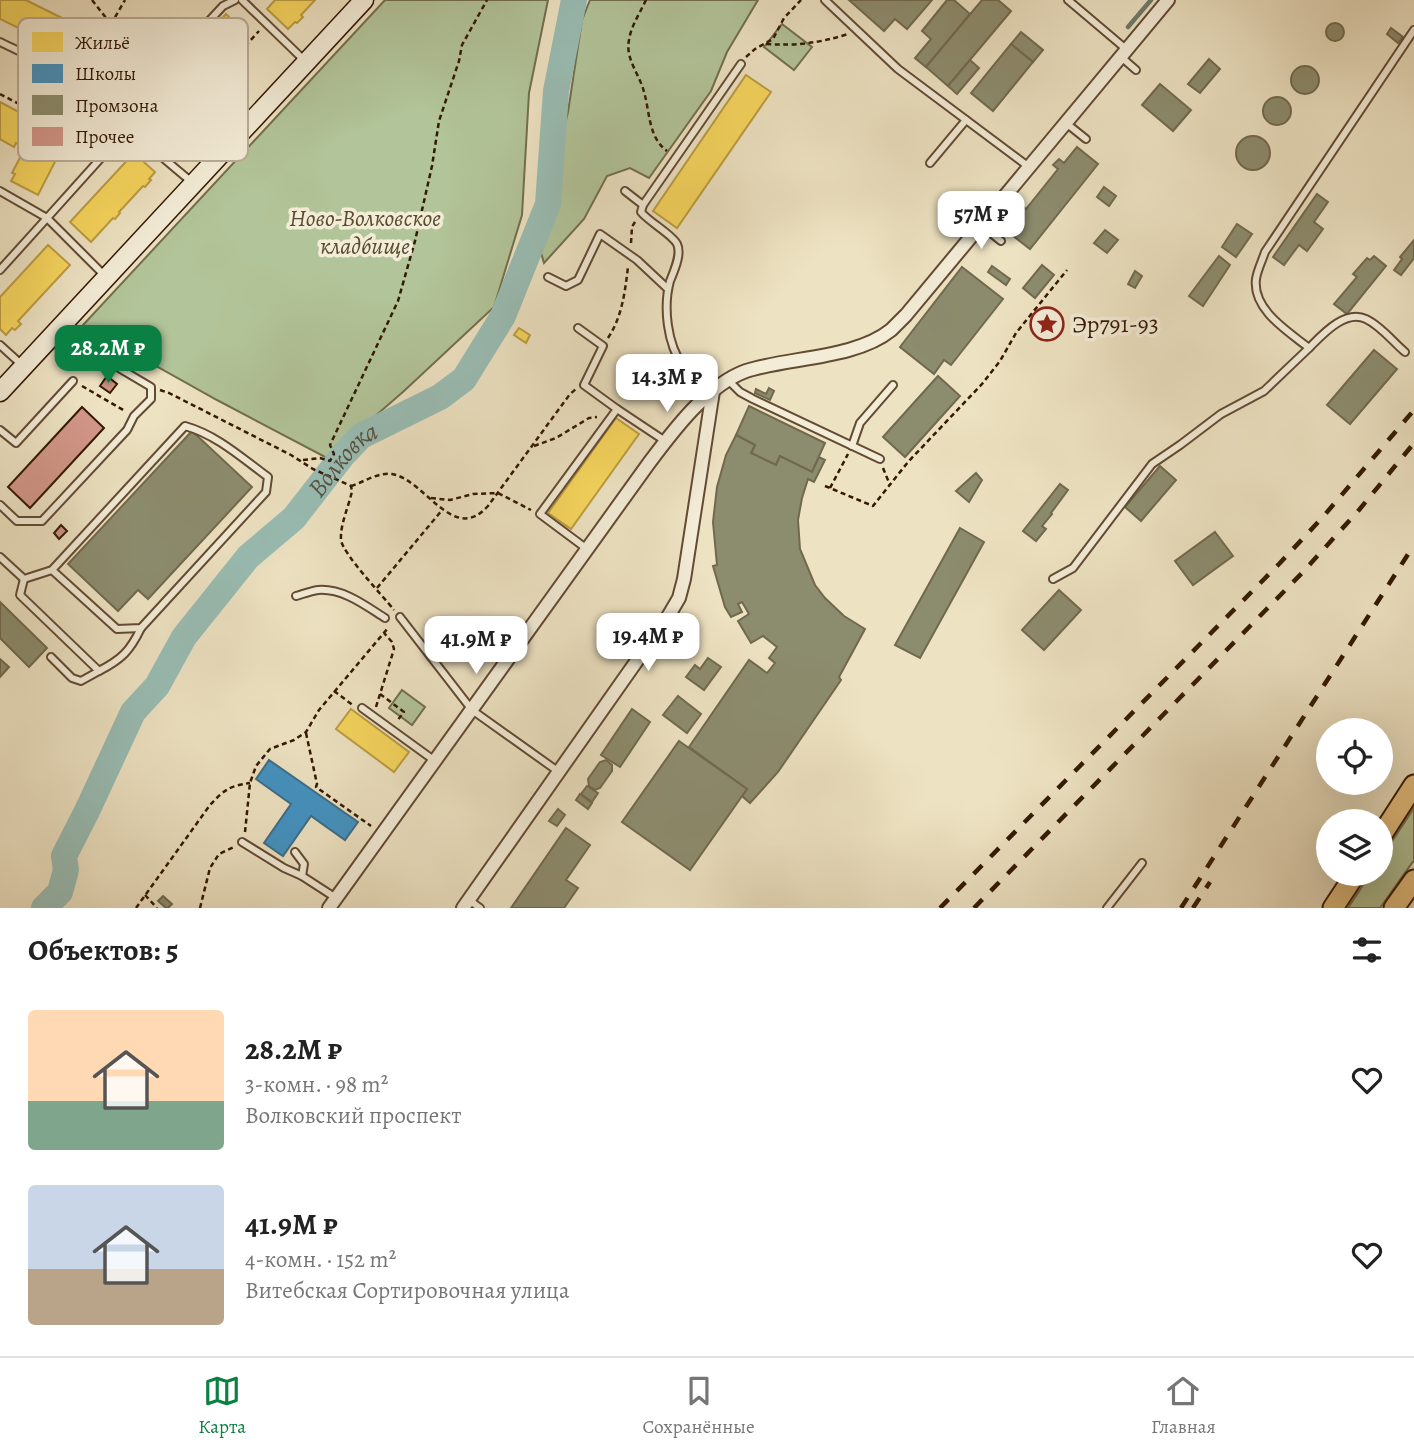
<!DOCTYPE html>
<html lang="ru">
<head>
<meta charset="utf-8">
<style>
	:root { --surface:#fff; --page:#f6f6f6; --text:#222; --muted:#767676; --line:#e0e0e0; --accent:#0b8043 }
	body { margin:0; font-family:Alegreya,serif; background:var(--page); color:var(--text); height:100vh; display:flex; flex-direction:column; font-size:26px; white-space:nowrap }
	* { box-sizing:border-box; margin:0 }
	p { font-size:23px; color:var(--muted) }
	.icon { flex:none; width:38px; height:38px; fill:none; stroke:currentColor; stroke-width:2; stroke-linecap:round; stroke-linejoin:round }
	.map { position:relative; height:908px; overflow:hidden }
	.panel { display:flex; flex-direction:column; background:var(--surface); flex:1 }
	.panel>* { flex:none }
	.tools { position:absolute; left:1316px; top:718px; display:grid; gap:14px }
	.tools a { display:grid; place-items:center; width:77px; height:77px; border-radius:50%; background:var(--surface); box-shadow:0 7px 28px #0002; font-size:35px }
	.price { position:absolute; translate:-50% -60px; padding:0 16px; border-radius:14px; background:#fff; color:#222; font-size:23px; line-height:46px; filter:drop-shadow(0 2px 4px #0008) }
	.price::after { content:''; position:absolute; left:50%; top:42px; width:21px; height:16px; margin-left:-10px; background:inherit; clip-path:polygon(0 0,100% 0,50% 100%) }
	.price.selected { background:var(--accent); color:#fff }
	ul { padding:0; list-style:none }
	li { display:flex; align-items:center; gap:21px; height:175px; padding:0 28px }
	li span { display:grid; place-items:center; flex:none; width:196px; height:140px; border-radius:7px; color:#555 }
	li>.icon { margin-inline-start:auto }
	span .icon { width:84px; height:84px; fill:#fffc; stroke-width:1 }
	li b { font-size:30px }
	h2 { display:flex; justify-content:space-between; align-items:center; height:84px; padding:0 28px; font-size:30px }
	.menu { display:flex; justify-content:space-around; align-items:center; height:98px; border-top:2px solid var(--line); background:var(--surface); font-size:19px; color:var(--muted) }
	.menu a { display:grid; justify-items:center; gap:4px }
	.menu .selected { color:var(--accent) }
	.map>svg:first-child { display:block }
</style>
</head>
<body>
<div class="map">
<svg width="1414" height="908" viewBox="0 0 1414 908">
	<rect width="100%" height="100%" fill="#ede2c2"/>
	<filter id="stains"><feTurbulence type="fractalNoise" baseFrequency=".00286" numOctaves="4"/><feColorMatrix values="0 0 0 0 .2 0 0 0 0 .09 0 0 0 0 .02 0 0 0 .5 -.17"/></filter>
	<radialGradient id="worn" r=".72"><stop offset=".6" stop-color="#630" stop-opacity="0"/><stop offset="1" stop-color="#630" stop-opacity=".3"/></radialGradient>
	<g fill="#b2c499" stroke="#726e4e" stroke-width="2">
		<path d="M 385,0 L 548,0 L 529,93 L 522,215 L 494,307 L 404,391 L 327,458 L 217,400 L 83,325 Z"/>
		<path d="M 590,0 L 758,0 L 727,52 L 711,91 L 649,178 L 630,168 L 607,176 L 584,219 L 544,263 L 535,232 L 551,179 L 568,112 L 582,20 Z"/>
		<path d="M 782,24 L 812,47 L 794,70 L 764,47 Z"/>
		<path d="M 402,690 L 425,707 L 412,725 L 389,708 Z"/>
		<path d="M 1414,808 L 1414,861 L 1412,863 L 1380,908 L 1348,908 L 1371,873 L 1381,873 L 1381,858 Z"/>
	</g>
	<g fill="#f6d55c" stroke="#bc9c41" stroke-width="2">
		<path d="M 0,0 L 26,0 L 86,30 L 73,55 L 0,19 Z"/>
		<path d="M 275,0 L 315,0 L 301,15 L 303,17 L 297,23 L 295,22 L 288,29 L 267,9 Z"/>
		<path d="M 226,14 L 248,35 L 159,132 L 137,112 Z"/>
		<path d="M 746,75 L 771,92 L 677,228 L 653,211 Z"/>
		<path d="M 0,102 L 36,121 L 29,135 L 61,150 L 38,195 L 11,181 L 15,174 L 12,173 L 25,148 L 16,143 L 14,147 L 0,139 Z"/>
		<path d="M 134,153 L 155,172 L 149,179 L 151,180 L 145,187 L 143,186 L 119,212 L 120,213 L 115,219 L 113,218 L 91,242 L 70,222 Z"/>
		<path d="M 48,245 L 70,265 L 18,321 L 21,324 L 15,330 L 12,328 L 6,335 L 0,329 L 0,297 Z"/>
		<path d="M 519,328 L 530,335 L 526,343 L 514,335 Z"/>
		<path d="M 616,418 L 639,434 L 571,529 L 548,513 Z"/>
		<path d="M 351,709 L 409,752 L 394,772 L 336,729 Z"/>
	</g>
	<path fill="#4393c3" stroke="#3e6e89" stroke-width="2" d="M 269,760 L 358,822 L 345,840 L 311,816 L 283,856 L 264,843 L 291,804 L 256,779 Z"/>
	<g fill="#8c8c6e" stroke="#71694e" stroke-width="2">
		<path d="M 849,0 L 932,0 L 907,29 L 895,19 L 884,31 Z"/>
		<path d="M 947,0 L 954,0 L 970,14 L 926,67 L 915,58 L 931,39 L 922,31 Z"/>
		<path d="M 982,0 L 998,0 L 1011,11 L 948,86 L 926,67 Z"/>
		<circle cx="1335" cy="32" r="9"/>
		<path d="M 1391,28 L 1403,37 L 1398,43 L 1387,34 Z"/>
		<path d="M 1021,32 L 1043,50 L 1033,62 L 1011,44 Z"/>
		<path d="M 1011,44 L 1033,62 L 993,111 L 971,93 Z"/>
		<path d="M 1209,59 L 1220,69 L 1200,93 L 1188,84 Z"/>
		<path d="M 970,60 L 979,68 L 957,94 L 948,86 Z"/>
		<circle cx="1305" cy="80" r="14"/>
		<path d="M 1160,84 L 1191,110 L 1173,131 L 1142,105 Z"/>
		<circle cx="1277" cy="111" r="14"/>
		<circle cx="1253" cy="153" r="17"/>
		<path d="M 1077,147 L 1098,164 L 1030,249 L 1008,232 L 1021,216 L 1016,212 L 1021,205 L 1026,209 L 1058,169 L 1053,165 L 1059,159 L 1064,163 Z"/>
		<path d="M 1104,187 L 1116,196 L 1109,206 L 1097,197 Z"/>
		<path d="M 1317,194 L 1328,202 L 1314,222 L 1323,229 L 1307,251 L 1299,245 L 1284,265 L 1273,257 Z"/>
		<path d="M 1237,224 L 1252,234 L 1236,257 L 1222,247 Z"/>
		<path d="M 1105,230 L 1118,240 L 1107,253 L 1094,243 Z"/>
		<path d="M 1414,240 L 1414,258 L 1401,275 L 1394,270 L 1402,259 L 1400,257 Z"/>
		<path d="M 1219,256 L 1230,265 L 1203,306 L 1189,296 Z"/>
		<path d="M 1374,256 L 1386,266 L 1347,314 L 1334,304 L 1357,277 L 1353,274 L 1367,258 L 1370,260 Z"/>
		<path d="M 1042,265 L 1054,275 L 1035,298 L 1023,288 Z"/>
		<path d="M 992,266 L 1010,279 L 1006,285 L 988,272 Z"/>
		<path d="M 962,267 L 1003,299 L 951,365 L 944,360 L 934,374 L 900,347 Z"/>
		<path d="M 1135,271 L 1142,276 L 1135,288 L 1128,284 Z"/>
		<path d="M 1374,350 L 1397,369 L 1350,424 L 1327,405 Z"/>
		<path d="M 938,376 L 960,396 L 905,457 L 883,437 Z"/>
		<path d="M 769,388 L 774,391 L 770,400 L 755,393 L 756,389 L 766,394 Z"/>
		<path d="M 749,406 L 825,443 L 812,472 L 780,456 L 776,465 L 751,453 L 755,445 L 736,435 Z"/>
		<path d="M 192,431 L 252,487 L 148,599 L 138,590 L 118,611 L 68,564 Z"/>
		<path d="M 736,435 L 755,445 L 751,453 L 776,465 L 780,456 L 812,472 L 819,457 L 825,460 L 814,482 L 808,479 L 802,498 L 798,520 L 800,549 L 815,585 L 825,598 L 844,616 L 865,629 L 839,677 L 841,680 L 778,772 L 750,803 L 742,796 L 747,789 L 689,747 L 749,660 L 767,673 L 775,663 L 769,658 L 777,647 L 763,636 L 751,643 L 738,621 L 749,614 L 742,602 L 738,604 L 742,612 L 731,617 L 725,607 L 713,566 L 717,565 L 713,522 L 717,487 L 726,455 Z"/>
		<path d="M 1160,466 L 1176,480 L 1141,521 L 1125,507 Z"/>
		<path d="M 976,473 L 982,480 L 969,502 L 956,491 Z"/>
		<path d="M 1060,484 L 1068,490 L 1051,513 L 1052,514 L 1042,526 L 1046,529 L 1036,541 L 1023,531 Z"/>
		<path d="M 960,528 L 984,542 L 920,658 L 895,645 Z"/>
		<path d="M 1215,532 L 1233,556 L 1193,585 L 1175,561 Z"/>
		<path d="M 1059,590 L 1081,610 L 1044,650 L 1022,630 Z"/>
		<path d="M 0,602 L 47,648 L 29,667 L 0,638 Z"/>
		<path d="M 708,658 L 721,667 L 704,690 L 686,677 L 695,665 L 700,669 Z"/>
		<path d="M 0,659 L 9,667 L 0,677 Z"/>
		<path d="M 678,696 L 701,714 L 687,733 L 663,715 Z"/>
		<path d="M 632,709 L 650,722 L 620,767 L 601,755 Z"/>
		<path d="M 679,741 L 747,789 L 690,870 L 622,822 Z"/>
		<path d="M 606,760 L 612,765 L 612,771 L 600,788 L 595,790 L 589,786 L 588,779 L 600,762 Z"/>
		<path d="M 587,786 L 598,793 L 592,802 L 581,794 Z"/>
		<path d="M 580,794 L 592,803 L 588,809 L 576,800 Z"/>
		<path d="M 558,809 L 565,815 L 557,826 L 549,821 Z"/>
		<path d="M 566,828 L 590,845 L 566,880 L 578,888 L 564,908 L 511,908 Z"/>
		<path d="M 163,896 L 172,904 L 168,908 L 166,908 L 158,901 Z"/>
	</g>
	<g fill="none" stroke-linecap="round" stroke-linejoin="round">
		<path stroke="#707b6d" stroke-width="4.5" d="M 1128,27 L 1151,0"/>
		<path stroke="#99bdb4" stroke-width="26" id="s1" d="M 44,908 L 60,892 L 66,870 L 64,856 L 87,811 L 133,712 L 157,686 L 184,637 L 248,557 L 294,518 L 343,455 L 361,436 L 440,397 L 464,379 L 503,316 L 548,204 L 556,91 L 574,0"/>
	</g>
	<g fill="#d29688" stroke="#331803" stroke-width="2">
		<path d="M 107,376 L 117,384 L 110,393 L 100,386 Z"/>
		<path d="M 82,407 L 104,428 L 30,508 L 8,487 Z"/>
		<path d="M 61,525 L 67,531 L 59,539 L 54,533 Z"/>
	</g>
	<g fill="none" stroke-linecap="round" stroke-linejoin="round">
		<defs>
			<g id="lane">
				<path d="M 242,0 L 306,62"/>
				<path d="M 825,0 L 898,69 L 1029,167"/>
				<path d="M 1068,0 L 1126,49"/>
				<path d="M 0,42 C 16,50 33,57 49,66 C 101,98 144,144 192,182"/>
				<path d="M 1120,56 L 1136,70"/>
				<path d="M 47,100 L 60,75"/>
				<path d="M 1066,123 L 1086,139"/>
				<path d="M 930,163 L 966,120"/>
				<path d="M 0,191 L 47,218 L 110,148 L 119,118 L 223,6 L 235,0"/>
				<path d="M 625,191 L 643,205"/>
				<path d="M 981,225 L 1001,241"/>
				<path d="M 0,270 L 47,218 L 105,276"/>
				<path d="M 548,277 L 566,286 L 578,280 L 600,234 L 637,260 L 668,289"/>
				<path d="M 578,328 L 603,346 L 584,385 L 617,409"/>
				<path d="M 0,345 L 22,365"/>
				<path d="M 1405,352 C 1393,342 1381,326 1366,319 C 1345,309 1322,335 1309,348 C 1289,332 1252,310 1256,279 C 1257,271 1262,261 1265,252 L 1414,30"/>
				<path d="M 728,380 L 740,392 L 753,399 L 880,459"/>
				<path d="M 712,390 C 702,383 690,376 683,366 C 667,344 663,307 670,281 C 674,271 682,254 677,244 C 673,235 649,222 641,212 L 643,205 L 741,64"/>
				<path d="M 0,430 L 16,443 L 73,381"/>
				<path d="M 852,446 L 860,423 L 893,385"/>
				<path d="M 0,505 L 17,521 L 42,521 L 127,430 L 134,416 L 151,399 L 151,387 L 58,332"/>
				<path d="M 587,549 L 540,514 L 617,409 L 665,441"/>
				<path d="M 0,557 L 24,579 L 52,570 L 117,629 L 141,628 L 266,492 L 268,477 C 242,458 217,435 185,426 L 52,570"/>
				<path d="M 24,579 L 20,595 L 99,671 C 122,659 130,651 141,628"/>
				<path d="M 1053,579 L 1073,568 L 1152,464 L 1180,445 L 1221,414 L 1264,391 L 1309,348"/>
				<path d="M 296,596 C 303,594 311,591 318,590 C 343,588 366,606 385,618"/>
				<path d="M 400,617 L 472,710 L 559,772"/>
				<path d="M 51,657 L 72,678 L 81,681 L 99,671"/>
				<path d="M 362,708 L 435,761"/>
				<path d="M 242,842 L 284,868 L 302,876 L 336,898"/>
				<path d="M 295,852 L 304,864 L 302,876"/>
				<path d="M 469,900 L 480,908"/>
				<path d="M 1107,908 L 1142,863"/>
			</g>
			<g id="street">
				<path d="M 329,908 L 649,463 C 673,431 707,385 746,371 C 789,357 855,359 891,330 C 896,325 901,320 906,315 L 1168,0"/>
				<path d="M 463,908 L 669,615 L 679,598 L 684,579 L 713,391"/>
			</g>
			<path id="secondary" d="M 0,392 L 364,0"/>
			<g id="primary">
				<path d="M 1381,836 L 1414,785"/>
				<path d="M 1333,908 L 1356,873"/>
				<path d="M 1394,908 L 1414,880"/>
			</g>
		</defs>
		<use href="#lane" stroke="#624a33" stroke-width="10"/>
		<use href="#street" stroke="#624a33" stroke-width="16"/>
		<use href="#secondary" stroke="#331803" stroke-width="21"/>
		<use href="#primary" stroke="#331803" stroke-width="23"/>
		<g stroke="#331803" stroke-width="2.5" stroke-dasharray="5 3.5" stroke-linecap="butt">
			<path d="M 92,0 L 114,28 L 155,64"/>
			<path d="M 646,0 C 640,13 631,26 629,40 C 625,59 640,75 644,92 C 650,112 648,137 667,151"/>
			<path d="M 766,44 C 797,46 819,43 848,34"/>
			<path d="M 746,57 L 755,49 L 773,39 L 784,18 L 801,0"/>
			<path d="M 81,76 L 125,0"/>
			<path d="M 215,79 L 245,107"/>
			<path d="M 0,94 L 40,115 L 52,130 L 66,154"/>
			<path d="M 196,100 L 224,126"/>
			<path d="M 159,140 L 259,31"/>
			<path d="M 631,243 L 632,227 L 636,220"/>
			<path d="M 608,338 C 622,317 625,292 628,267"/>
			<path d="M 82,386 L 125,411"/>
			<path d="M 160,390 L 169,393 L 291,455 L 313,469 L 351,486 L 352,491 C 349,506 340,524 341,540 C 343,554 383,596 394,610"/>
			<path d="M 534,446 L 556,438 L 589,418 L 597,417"/>
			<path d="M 303,460 L 320,458 L 330,461 L 334,454 L 330,445 L 398,301 L 415,241 L 432,166 L 439,121 L 459,61 L 462,45 L 487,0"/>
			<path d="M 883,468 L 890,485"/>
			<path d="M 351,486 C 364,482 378,472 392,474 C 426,480 453,545 488,506 L 570,394 L 576,389"/>
			<path d="M 825,486 L 873,506 L 908,462 L 982,384 L 1000,361 L 1016,333 L 1067,270"/>
			<path d="M 830,488 L 848,454"/>
			<path d="M 431,498 L 450,500 L 473,494 L 498,493 L 531,510"/>
			<path d="M 377,588 L 443,509"/>
			<path d="M 334,691 L 354,706"/>
			<path d="M 380,694 L 404,712 L 397,721"/>
			<path d="M 376,707 L 394,649 L 392,642 L 384,633"/>
			<path d="M 306,733 L 317,784 L 316,787 L 371,826"/>
			<path d="M 245,832 L 250,783 L 256,766 L 270,749 L 294,740 L 306,732 L 319,710 L 388,628"/>
			<path d="M 145,895 L 157,908"/>
			<path d="M 136,908 L 210,805 C 224,790 229,786 250,783"/>
			<path d="M 200,908 L 210,868 L 219,854 L 234,847"/>
		</g>
		<use href="#lane" stroke="#f3ecd7" stroke-width="6"/>
		<use href="#street" stroke="#f3ecd7" stroke-width="12"/>
		<use href="#secondary" stroke="#f3ecd7" stroke-width="18"/>
		<use href="#primary" stroke="#e6c181" stroke-width="19"/>
		<g stroke="#331803" stroke-width="4.5" stroke-dasharray="12 12" stroke-linecap="butt">
			<path d="M 940,908 L 1279,564 L 1322,518 L 1414,410"/>
			<path d="M 974,908 L 1302,573 L 1359,510 L 1414,443"/>
			<path d="M 1181,908 L 1414,545"/>
			<path d="M 1193,908 L 1210,882"/>
		</g>
	</g>
	<defs>
		<symbol id="sight-ring" viewBox="-11 -11 22 22"><circle r="9.5" fill="#f3ecd7" stroke="#8f2418" stroke-width="1.5"/><path d="M0-6L1.8-2.2L6-1.7L2.9 1.2L3.7 5.4L0 3.3L-3.7 5.4L-2.9 1.2L-6-1.7L-1.8-2.2Z" fill="#8f2418"/></symbol>
	</defs>
	<g fill-rule="evenodd">
		<use href="#sight-ring" x="1028" y="305" width="38" height="38"/>
	</g>
	<g text-anchor="middle" dominant-baseline="central" stroke-width="7" stroke-linejoin="round" paint-order="stroke">
		<g font-size="24" font-style="italic" fill="#594c30" stroke="#f3ecd7">
			<text x="365" y="218">Ново-Волковское<tspan x="365" dy="28">кладбище</tspan></text>
		</g>
		<g font-size="24" fill="#331803" stroke="#f3ecd7" text-anchor="start">
			<text x="1072" y="324">Эр791-93</text>
		</g>
		<g font-size="26" font-style="italic" fill="#575241" stroke="#f3ecd7">
			<text stroke="none"><textPath href="#s1" startOffset="550">Волковка</textPath></text>
		</g>
	</g>
	<rect x="18" y="18" width="230" height="143" rx="10" fill="#f3ecd7" stroke="#b9ac97" stroke-width="2"/>
	<rect x="32" y="32" width="31" height="20" fill="#f6d55c"/>
	<rect x="32" y="64" width="31" height="19" fill="#4393c3"/>
	<rect x="32" y="95" width="31" height="20" fill="#8c8c6e"/>
	<rect x="32" y="127" width="31" height="19" fill="#d29688"/>
	<g font-size="19" fill="#331803">
		<text x="75" y="49">Жильё</text>
		<text x="75" y="80">Школы</text>
		<text x="75" y="112">Промзона</text>
		<text x="75" y="143">Прочее</text>
	</g>
	<rect width="100%" height="100%" filter="url(#stains)"/>
	<rect width="100%" height="100%" fill="url(#worn)"/>
</svg>
<div class="tools">
<a><svg class="icon" aria-label="locate" viewBox="0 0 24 24"><circle cx="12" cy="12" r="6"/><path d="M12 2v4M12 18v4M2 12h4M18 12h4"/></svg></a>
<a><svg class="icon" aria-label="layers" viewBox="0 0 24 24"><path d="M12 4l9 5-9 5-9-5zM3 14l9 5 9-5"/></svg></a>
</div>
<b class="price" style="left:981px;top:251px">57M ₽</b>
<b class="price selected" style="left:108px;top:385px">28.2M ₽</b>
<b class="price" style="left:667px;top:414px">14.3M ₽</b>
<b class="price" style="left:648px;top:673px">19.4M ₽</b>
<b class="price" style="left:476px;top:676px">41.9M ₽</b>
</div>
<section class="panel">
<h2>Объектов: 5<svg class="icon" aria-label="filters" viewBox="0 0 24 24"><path d="M4 7h16M4 17h16"/><circle cx="9" cy="7" r="2"/><circle cx="15" cy="17" r="2"/></svg></h2>
<ul>
<li><span style="background:linear-gradient(#ffd9b3 65%,#7fa58c 0)"><svg class="icon" aria-label="home" viewBox="0 0 24 24"><path d="M3 11l9-7 9 7M6 9v11h12V9"/></svg></span><div><b>28.2M ₽</b><p>3-комн. · 98 m²</p><p>Волковский проспект</p></div><svg class="icon" aria-label="heart" viewBox="0 0 24 24"><path d="M12 20l-8-8c-3-5 5-10 8-4 3-6 11-1 8 4z"/></svg></li>
<li><span style="background:linear-gradient(#c9d6e8 60%,#b9a48a 0)"><svg class="icon" aria-label="home" viewBox="0 0 24 24"><path d="M3 11l9-7 9 7M6 9v11h12V9"/></svg></span><div><b>41.9M ₽</b><p>4-комн. · 152 m²</p><p>Витебская Сортировочная улица</p></div><svg class="icon" aria-label="heart" viewBox="0 0 24 24"><path d="M12 20l-8-8c-3-5 5-10 8-4 3-6 11-1 8 4z"/></svg></li>
</ul>
</section>
<nav class="menu">
<a class="selected"><svg class="icon" aria-label="map" viewBox="0 0 24 24"><path d="M3 6l6-2 6 2 6-2v14l-6 2-6-2-6 2zM9 4v14M15 6v14"/></svg>Карта</a>
<a><svg class="icon" aria-label="saved" viewBox="0 0 24 24"><path d="M7 4h10v16l-5-4-5 4z"/></svg>Сохранённые</a>
<a><svg class="icon" aria-label="home" viewBox="0 0 24 24"><path d="M3 11l9-7 9 7M6 9v11h12V9"/></svg>Главная</a>
</nav>
</body>
</html>
